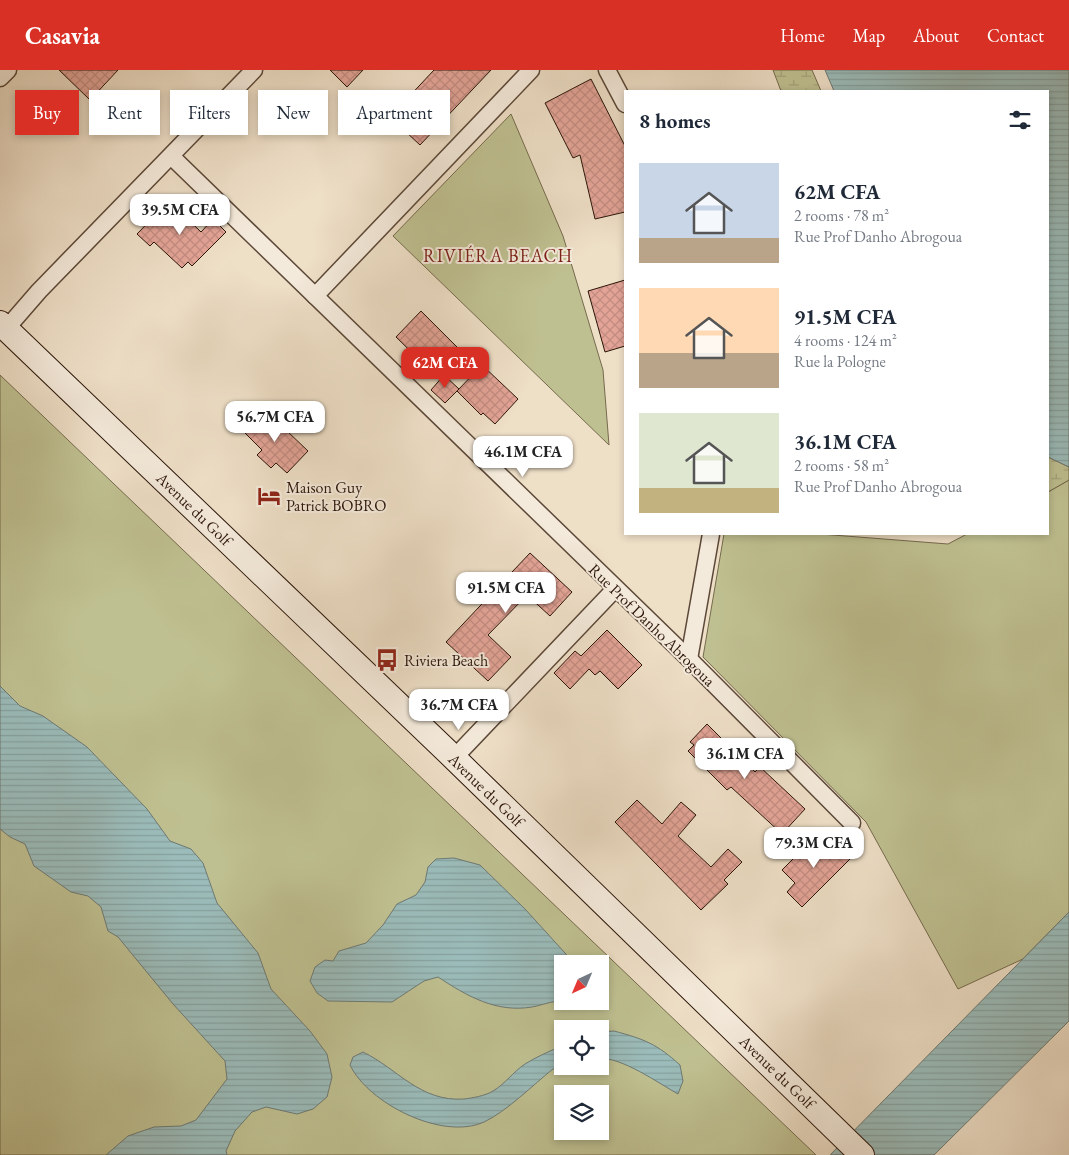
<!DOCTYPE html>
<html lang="en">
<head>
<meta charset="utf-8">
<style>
	:root { --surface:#fff; --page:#f2f2f3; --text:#1f2937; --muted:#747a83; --accent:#d93025 }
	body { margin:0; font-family:"EB Garamond",serif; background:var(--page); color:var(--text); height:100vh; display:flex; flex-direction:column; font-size:19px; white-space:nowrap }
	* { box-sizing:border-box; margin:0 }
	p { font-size:16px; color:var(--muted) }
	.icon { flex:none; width:28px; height:28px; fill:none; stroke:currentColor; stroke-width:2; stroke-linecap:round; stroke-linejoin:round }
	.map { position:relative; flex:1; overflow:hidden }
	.details { position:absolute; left:624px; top:20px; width:425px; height:445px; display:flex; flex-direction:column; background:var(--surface); border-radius:0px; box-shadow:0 2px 8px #0003 }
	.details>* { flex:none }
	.banner { position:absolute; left:15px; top:20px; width:475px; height:45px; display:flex; gap:10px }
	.needle { width:32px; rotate:224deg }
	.fabs { position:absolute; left:554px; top:885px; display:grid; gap:10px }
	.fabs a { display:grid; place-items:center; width:55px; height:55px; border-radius:0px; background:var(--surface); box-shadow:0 2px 8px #0003; font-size:25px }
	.price { position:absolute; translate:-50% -42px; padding:0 11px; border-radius:10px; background:#fff; color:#222; font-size:16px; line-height:32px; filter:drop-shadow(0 1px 2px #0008) }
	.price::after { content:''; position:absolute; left:50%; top:30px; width:15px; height:11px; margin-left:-8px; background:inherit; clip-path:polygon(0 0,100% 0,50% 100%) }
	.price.selected { background:var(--accent); color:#fff }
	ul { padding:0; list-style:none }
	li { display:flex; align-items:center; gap:15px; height:125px; padding:0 15px }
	li span { display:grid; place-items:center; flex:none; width:140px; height:100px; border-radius:0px; color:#555 }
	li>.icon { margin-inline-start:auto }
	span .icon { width:60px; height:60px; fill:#fffc; stroke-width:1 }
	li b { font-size:21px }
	h2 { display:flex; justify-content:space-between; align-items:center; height:60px; padding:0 15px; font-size:21px }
	.pill { padding:0 18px; border-radius:0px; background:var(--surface); box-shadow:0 2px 8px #0003; font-size:18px; line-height:45px }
	.pill.selected { background:var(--accent); color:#fff }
	header { display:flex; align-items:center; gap:30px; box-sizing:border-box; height:70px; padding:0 25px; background:var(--accent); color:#fff }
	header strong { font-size:24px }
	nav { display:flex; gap:28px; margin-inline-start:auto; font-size:18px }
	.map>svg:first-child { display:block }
</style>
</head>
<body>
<header>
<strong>Casavia</strong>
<nav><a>Home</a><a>Map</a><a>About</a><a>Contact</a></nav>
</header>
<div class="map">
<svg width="1069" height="1085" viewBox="0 0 1069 1085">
	<defs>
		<pattern id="wetland-marsh" width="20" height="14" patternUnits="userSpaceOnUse" patternTransform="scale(1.25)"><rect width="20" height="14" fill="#bfc091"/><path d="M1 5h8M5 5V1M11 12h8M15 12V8" fill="none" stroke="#a4a47c"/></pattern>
		<pattern id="water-rules" width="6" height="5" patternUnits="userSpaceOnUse" patternTransform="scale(1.25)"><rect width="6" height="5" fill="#9bbcba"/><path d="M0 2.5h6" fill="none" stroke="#86a19f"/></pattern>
		<pattern id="building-cross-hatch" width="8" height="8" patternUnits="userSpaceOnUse" patternTransform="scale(1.25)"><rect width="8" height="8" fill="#e3a497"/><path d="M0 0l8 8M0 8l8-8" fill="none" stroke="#c38c81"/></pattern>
	</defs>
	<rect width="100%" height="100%" fill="#eedfc7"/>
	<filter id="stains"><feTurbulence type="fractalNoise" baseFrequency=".004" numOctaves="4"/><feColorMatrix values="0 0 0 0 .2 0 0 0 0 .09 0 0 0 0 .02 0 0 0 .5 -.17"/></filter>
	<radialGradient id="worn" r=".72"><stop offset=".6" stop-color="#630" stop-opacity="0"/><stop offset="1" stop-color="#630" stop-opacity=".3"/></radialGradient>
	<g fill="#bfc091" stroke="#756a4d" fill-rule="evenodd">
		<path d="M 511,44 L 563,166 L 603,300 L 609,375 L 393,166 Z"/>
		<path d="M 0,305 L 816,1085 L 0,1085 ZM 562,894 L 600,894 L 600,931 L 562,931 ZM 562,959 L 600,959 L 600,996 L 562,996 ZM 562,1024 L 600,1024 L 600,1061 L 562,1061 Z"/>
		<path d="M 1069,410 L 1069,842 L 1023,889 L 958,919 L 866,752 L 703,587 L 724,464 L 820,464 L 948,474 L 967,464 L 1048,464 L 1048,422 Z"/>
	</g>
	<g fill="url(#wetland-marsh)" stroke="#756a4d">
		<path d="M 773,0 L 812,0 L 821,21 L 781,21 Z"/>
		<path d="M 1048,387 L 1069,397 L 1069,410 L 1048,422 Z"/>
	</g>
	<g fill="url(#water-rules)" stroke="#6e7973">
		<path d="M 825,0 L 1069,0 L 1069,397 L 1048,387 L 1048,21 L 834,21 Z"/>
		<path d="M 0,616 L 20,636 L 43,646 L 87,677 L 147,739 L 170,771 L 191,779 L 203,793 L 217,833 L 258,883 L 271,919 L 310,961 L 327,984 L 332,1007 L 327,1027 L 313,1039 L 297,1044 L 266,1037 L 252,1042 L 235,1061 L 226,1081 L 227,1085 L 106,1085 L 128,1066 L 154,1057 L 181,1056 L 196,1050 L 227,1009 L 225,991 L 173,934 L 118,867 L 108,861 L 101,837 L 88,826 L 71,822 L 34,796 L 25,774 L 10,767 L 0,759 Z"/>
		<path d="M 454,788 L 480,795 L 525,839 L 575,894 L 562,894 L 562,931 C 551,931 543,935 532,937 C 496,943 467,926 438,907 L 424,911 L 392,932 L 328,931 L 317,923 L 310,911 L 315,897 L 325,890 L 333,891 L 339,881 L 366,873 L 383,855 L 397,834 L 416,825 L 425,812 L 428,797 L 436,789 Z"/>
		<path d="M 1069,842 L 1069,951 L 934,1085 L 830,1085 Z"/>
		<path d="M 614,961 C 644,969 657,974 680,995 L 683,1011 L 678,1024 C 660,1014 620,986 600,989 L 600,962 Z"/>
		<path d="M 562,976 L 564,996 L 553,999 C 534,1014 506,1042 484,1052 C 442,1071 368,1033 350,995 L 353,987 L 363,982 C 398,999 420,1032 464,1029 C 472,1028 485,1026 493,1021 C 505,1014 513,1002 525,994 C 536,987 550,981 562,976 Z"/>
	</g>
	<g fill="url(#building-cross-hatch)" stroke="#2b1509">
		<path d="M 59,0 L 118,0 L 90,30 Z"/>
		<path d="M 330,0 L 363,0 L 347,17 Z"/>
		<path d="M 434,0 L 491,0 L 420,75 L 390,47 Z"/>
		<path d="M 591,9 L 625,76 L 625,142 L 595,149 L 580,85 L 573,88 L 545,33 Z"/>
		<path d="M 169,131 L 201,162 L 213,149 L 226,162 L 192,196 L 188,192 L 182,198 L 154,172 L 150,176 L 137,164 Z"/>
		<path d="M 625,210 L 625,276 L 605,282 L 588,221 Z"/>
		<path d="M 421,241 L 460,280 L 435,305 L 396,267 Z"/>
		<path d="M 482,295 L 518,329 L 495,354 L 483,343 L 481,345 L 457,321 Z"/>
		<path d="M 444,305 L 459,319 L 445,333 L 431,320 Z"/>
		<path d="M 265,340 L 308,381 L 287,403 L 276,393 L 271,398 L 257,385 L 262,380 L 244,362 Z"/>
		<path d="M 530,483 L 572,522 L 550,546 L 527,525 L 488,565 L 511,587 L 488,611 L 446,572 Z"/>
		<path d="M 607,560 L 642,595 L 618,619 L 600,601 L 595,605 L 589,599 L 570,619 L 554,603 L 575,581 L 581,586 Z"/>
		<path d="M 488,630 L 492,633 L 482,644 L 478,640 Z"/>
		<path d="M 707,654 L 755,702 L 760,697 L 805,739 L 782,764 L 731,717 L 727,720 L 688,681 L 694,675 L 690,672 Z"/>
		<path d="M 637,730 L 662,754 L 681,732 L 696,745 L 678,766 L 711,797 L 728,779 L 742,792 L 724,810 L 728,814 L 701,840 L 615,752 Z"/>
		<path d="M 817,765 L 830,778 L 837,772 L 852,787 L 802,837 L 787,822 L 795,813 L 782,800 Z"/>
	</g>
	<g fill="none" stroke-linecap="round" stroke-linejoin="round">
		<defs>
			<g id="street">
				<path d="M 607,0 L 625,34"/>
				<path d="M 0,8 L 8,0"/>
				<path d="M 171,86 L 689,589 L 852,753"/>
				<path d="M 315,226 L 531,0"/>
				<path d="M 6,259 L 39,221 L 254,0"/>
				<path d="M 689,589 L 711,464"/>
				<path d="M 454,688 L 615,519"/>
			</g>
			<path id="secondary" d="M 0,253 L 454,688 L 862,1085"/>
		</defs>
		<use href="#street" stroke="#5c4838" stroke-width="19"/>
		<use href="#secondary" stroke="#2b1509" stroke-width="26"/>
		<use href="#street" stroke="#f4eadb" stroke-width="16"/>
		<use href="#secondary" stroke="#f4eadb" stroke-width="24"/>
	</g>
	<defs>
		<symbol id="hotel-bare" viewBox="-9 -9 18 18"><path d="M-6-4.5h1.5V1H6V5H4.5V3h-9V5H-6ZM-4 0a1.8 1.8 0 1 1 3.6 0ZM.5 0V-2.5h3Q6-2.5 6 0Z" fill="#8f2418" stroke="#f4eadb" stroke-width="2.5" paint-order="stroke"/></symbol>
		<symbol id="bus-bare" viewBox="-9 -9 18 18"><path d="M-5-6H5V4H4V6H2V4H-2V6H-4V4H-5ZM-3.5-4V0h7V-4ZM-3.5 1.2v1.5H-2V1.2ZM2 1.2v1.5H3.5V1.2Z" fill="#8f2418" stroke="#f4eadb" stroke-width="2.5" paint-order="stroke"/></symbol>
	</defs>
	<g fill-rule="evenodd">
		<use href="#hotel-bare" x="253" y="410" width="32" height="32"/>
		<use href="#bus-bare" x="371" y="574" width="32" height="32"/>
	</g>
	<g text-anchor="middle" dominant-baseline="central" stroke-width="4" stroke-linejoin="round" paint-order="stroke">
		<g font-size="16" fill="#2b1509" stroke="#f4eadb" text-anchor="start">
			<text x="286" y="417">Maison Guy<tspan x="286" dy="18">Patrick BOBRO</tspan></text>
			<text x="404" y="590">Riviera Beach</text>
		</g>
		<g font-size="16" fill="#2b1509" stroke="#f4eadb">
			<text transform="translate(194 439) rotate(44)">Avenue du Golf</text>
			<text transform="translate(652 555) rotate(44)">Rue Prof Danho Abrogoua</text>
			<text transform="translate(486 720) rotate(44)">Avenue du Golf</text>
			<text transform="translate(777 1002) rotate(44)">Avenue du Golf</text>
		</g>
		<g font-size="18" letter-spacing="1" fill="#7a1f14" stroke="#f4eadb">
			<text x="498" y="185">RIVIÉRA BEACH</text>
		</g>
	</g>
	<rect width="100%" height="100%" filter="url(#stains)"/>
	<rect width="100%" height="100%" fill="url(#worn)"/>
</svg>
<div class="fabs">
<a><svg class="needle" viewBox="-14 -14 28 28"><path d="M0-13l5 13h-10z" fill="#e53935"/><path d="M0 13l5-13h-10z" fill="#747a83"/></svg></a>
<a><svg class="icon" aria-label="locate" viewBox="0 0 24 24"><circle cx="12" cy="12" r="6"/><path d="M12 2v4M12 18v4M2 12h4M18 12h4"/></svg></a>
<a><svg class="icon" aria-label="layers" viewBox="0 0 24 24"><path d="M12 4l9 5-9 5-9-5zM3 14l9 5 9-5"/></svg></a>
</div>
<b class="price" style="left:180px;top:166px">39.5M CFA</b>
<b class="price selected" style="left:445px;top:319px">62M CFA</b>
<b class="price" style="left:275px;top:373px">56.7M CFA</b>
<b class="price" style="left:523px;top:408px">46.1M CFA</b>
<b class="price" style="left:506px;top:544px">91.5M CFA</b>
<b class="price" style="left:459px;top:661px">36.7M CFA</b>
<b class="price" style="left:745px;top:710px">36.1M CFA</b>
<b class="price" style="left:814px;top:799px">79.3M CFA</b>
<div class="banner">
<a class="pill selected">Buy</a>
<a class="pill">Rent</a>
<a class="pill">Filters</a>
<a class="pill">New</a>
<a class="pill">Apartment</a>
</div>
<section class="details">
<h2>8 homes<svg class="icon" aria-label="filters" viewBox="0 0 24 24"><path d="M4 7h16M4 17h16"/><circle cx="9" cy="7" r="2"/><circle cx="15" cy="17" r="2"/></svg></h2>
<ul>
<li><span style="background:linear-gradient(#c9d6e8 75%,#b9a48a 0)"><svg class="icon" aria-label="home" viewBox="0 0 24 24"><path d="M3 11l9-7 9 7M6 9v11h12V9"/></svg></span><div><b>62M CFA</b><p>2 rooms · 78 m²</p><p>Rue Prof Danho Abrogoua</p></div></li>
<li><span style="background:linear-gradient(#ffd9b3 65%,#b9a48a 0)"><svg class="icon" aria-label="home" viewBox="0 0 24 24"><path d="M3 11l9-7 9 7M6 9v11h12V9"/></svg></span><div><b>91.5M CFA</b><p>4 rooms · 124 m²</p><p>Rue la Pologne</p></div></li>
<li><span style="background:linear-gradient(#dfe7d0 75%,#c2b280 0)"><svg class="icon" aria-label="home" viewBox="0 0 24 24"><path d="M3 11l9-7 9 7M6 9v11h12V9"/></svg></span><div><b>36.1M CFA</b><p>2 rooms · 58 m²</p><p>Rue Prof Danho Abrogoua</p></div></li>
</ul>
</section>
</div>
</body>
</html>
